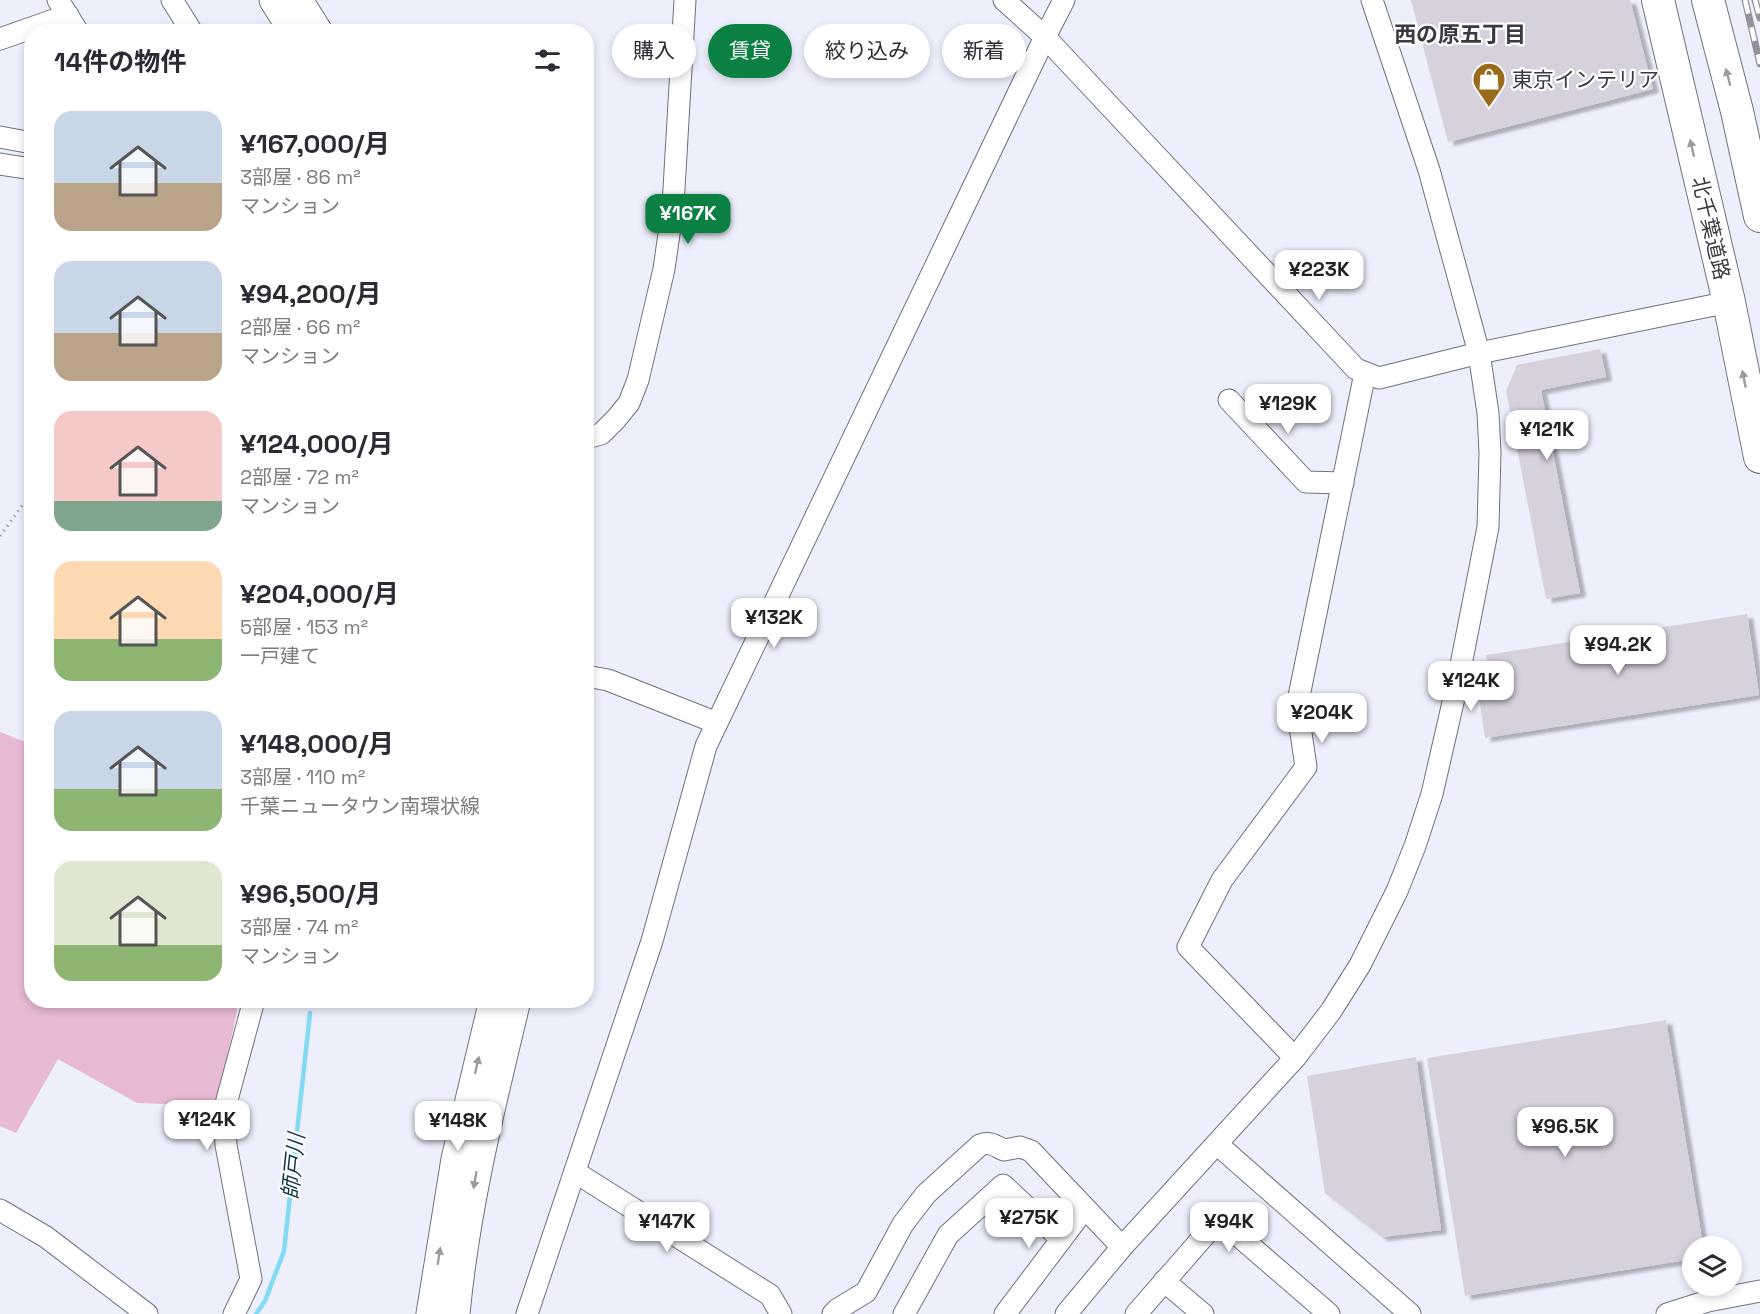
<!DOCTYPE html>
<html lang="ja">
<head>
<meta charset="utf-8">
<style>
	:root { --surface:#fff; --page:#f2f2f3; --text:#2b2b33; --muted:#7c7c81; --accent:#0b8043 }
	body { margin:0; font-family:"Space Grotesk","Noto Sans JP",sans-serif; background:var(--page); color:var(--text); height:100vh; display:flex; flex-direction:column; font-size:22px; white-space:nowrap }
	* { box-sizing:border-box; margin:0 }
	p { font-size:20px; color:var(--muted) }
	.icon { flex:none; width:33px; height:33px; fill:none; stroke:currentColor; stroke-width:2; stroke-linecap:round; stroke-linejoin:round }
	.map { position:relative; flex:1; overflow:hidden }
	.side { position:absolute; left:24px; top:24px; width:570px; height:984px; display:flex; flex-direction:column; background:var(--surface); border-radius:24px; box-shadow:0 3px 9px #0003 }
	.side>* { flex:none }
	.hud { position:absolute; left:612px; top:24px; width:570px; height:54px; display:flex; gap:12px }
	.controls { position:absolute; left:1682px; top:1236px; display:grid; gap:12px }
	.controls a { display:grid; place-items:center; width:60px; height:60px; border-radius:50%; background:var(--surface); box-shadow:0 3px 9px #0003; font-size:30px }
	.price { position:absolute; translate:-50% -51px; padding:0 14px; border-radius:12px; background:#fff; color:#222; font-size:20px; line-height:39px; filter:drop-shadow(0 2px 3px #0008) }
	.price::after { content:''; position:absolute; left:50%; top:36px; width:18px; height:14px; margin-left:-9px; background:inherit; clip-path:polygon(0 0,100% 0,50% 100%) }
	.price.active { background:var(--accent); color:#fff }
	ul { padding:0; list-style:none }
	li { display:flex; align-items:center; gap:18px; height:150px; padding:0 30px }
	li span { display:grid; place-items:center; flex:none; width:168px; height:120px; border-radius:18px; color:#555 }
	li>.icon { margin-inline-start:auto }
	span .icon { width:72px; height:72px; fill:#fffc; stroke-width:1 }
	li b { font-size:26px }
	h2 { display:flex; justify-content:space-between; align-items:center; height:72px; padding:0 30px; font-size:26px }
	.pill { padding:0 21px; border-radius:27px; background:var(--surface); box-shadow:0 3px 9px #0003; font-size:21px; line-height:54px }
	.pill.active { background:var(--accent); color:#fff }
	.map>svg:first-child { display:block }
</style>
</head>
<body>
<div class="map">
<svg width="1760" height="1314" viewBox="0 0 1760 1314">
	<defs>
		<filter id="shadow"><feDropShadow dx="6" dy="4" stdDeviation="1.5" flood-color="#0004"/></filter>
	</defs>
	<rect width="100%" height="100%" fill="#edeffd"/>
	<path fill="#e8b9d5" d="M 0,732 L 31,744 L 32,1000 L 239,1001 L 217,1106 L 137,1103 L 58,1059 L 16,1133 L 0,1126 Z"/>
	<g fill="none" stroke-linecap="round" stroke-linejoin="round">
		<path stroke="#84daf2" stroke-width="4.5" d="M 256,1314 L 265,1301 L 284,1251 L 310,1013"/>
	</g>
	<g fill="#d7d0dd" filter="url(#shadow)">
		<path d="M 1411,0 L 1630,0 L 1653,89 L 1448,142 Z"/>
		<path d="M 1600,349 L 1606,377 L 1541,390 L 1580,593 L 1546,599 L 1506,391 L 1517,365 Z"/>
		<path d="M 1747,614 L 1759,695 L 1485,738 L 1477,683 L 1490,677 L 1486,655 Z"/>
		<path d="M 1666,1020 L 1703,1246 L 1692,1246 L 1692,1259 L 1465,1296 L 1427,1058 Z"/>
		<path d="M 1416,1057 L 1441,1230 L 1382,1237 L 1325,1193 L 1307,1076 Z"/>
	</g>
	<g fill="none" stroke-linecap="round" stroke-linejoin="round">
		<defs>
			<g id="minor">
				<path d="M 58,0 L 78,32"/>
				<path d="M 172,0 L 192,32"/>
				<path d="M 1004,0 L 1045,37 L 1356,369 L 1379,378 L 1479,353 L 1729,302"/>
				<path d="M 0,39 L 68,15"/>
				<path d="M 0,137 L 32,143"/>
				<path d="M 0,164 L 32,169"/>
				<path d="M 1229,400 L 1306,482 L 1343,483"/>
				<path d="M 586,438 L 601,434 L 616,419 L 629,403 L 638,380 L 664,269 L 673,206 L 685,0"/>
				<path d="M 586,676 L 608,680 L 717,723"/>
				<path d="M 1295,1058 L 1188,947 L 1222,880 L 1306,767 L 1297,706 L 1365,373"/>
				<path d="M 1217,1144 L 1410,1314"/>
				<path d="M 575,1172 L 770,1295 L 781,1314"/>
				<path d="M 0,1210 L 46,1237 L 147,1314"/>
				<path d="M 1164,1281 L 1203,1314"/>
				<path d="M 234,1314 L 251,1279 L 226,1145 L 224,1111 L 254,1000"/>
				<path d="M 527,1314 L 652,941 L 706,746 L 1045,37 L 1064,0"/>
				<path d="M 833,1314 L 838,1309 L 866,1292 L 903,1224 L 926,1194 L 980,1145 C 990,1141 995,1146 1004,1150 L 1020,1147 L 1031,1151 L 1122,1247"/>
				<path d="M 904,1314 L 948,1235 L 1003,1185 L 1061,1239"/>
				<path d="M 1005,1314 L 1085,1208"/>
				<path d="M 1066,1314 L 1122,1247 L 1295,1058 L 1331,1011 L 1360,965 L 1397,891 L 1415,846 L 1432,794 L 1457,685 L 1488,527 L 1490,453 L 1488,413 L 1479,353 L 1429,170 L 1372,0"/>
				<path d="M 1136,1314 L 1219,1219 L 1329,1314"/>
				<path d="M 1667,1314 L 1708,1301 L 1760,1291"/>
			</g>
			<g id="major">
				<path d="M 273,0 L 293,32"/>
				<path d="M 299,0 L 319,32"/>
				<path d="M 430,1314 L 455,1159 L 493,1000"/>
				<path d="M 456,1314 C 466,1207 492,1104 517,1000"/>
			</g>
			<g id="highway">
				<path d="M 1658,0 L 1729,302 L 1760,457"/>
				<path d="M 1708,0 L 1737,111 L 1760,216"/>
			</g>
		</defs>
		<use href="#minor" stroke="#70727e" stroke-width="23"/>
		<use href="#major" stroke="#70727e" stroke-width="29"/>
		<use href="#highway" stroke="#70727e" stroke-width="34"/>
		<path stroke="#a2a3ae" stroke-width="3" stroke-dasharray="1.5 4.5" stroke-linecap="butt" d="M 0,536 L 32,492"/>
		<use href="#minor" stroke="#fff" stroke-width="21"/>
		<use href="#major" stroke="#fff" stroke-width="27"/>
		<use href="#highway" stroke="#fff" stroke-width="32"/>
		<defs>
			<g id="rail">
				<path d="M 1745,0 L 1760,64"/>
				<path d="M 1755,0 L 1760,18"/>
			</g>
		</defs>
		<use href="#rail" stroke="#90919a" stroke-width="7"/>
		<use href="#rail" stroke="#fff" stroke-width="4.5" stroke-dasharray="14" stroke-linecap="butt"/>
	</g>
	<defs><path id="oneway-solid" d="M-6-.8H1V-3.2L6.5 0L1 3.2V.8H-6Z" transform="scale(1.5)"/></defs>
	<g fill="#9c9ca0">
		<use href="#oneway-solid" transform="translate(1728 77) rotate(-105)"/>
		<use href="#oneway-solid" transform="translate(1692 148) rotate(-103)"/>
		<use href="#oneway-solid" transform="translate(1744 379) rotate(-101)"/>
		<use href="#oneway-solid" transform="translate(477 1065) rotate(-77)"/>
		<use href="#oneway-solid" transform="translate(475 1180) rotate(100)"/>
		<use href="#oneway-solid" transform="translate(439 1256) rotate(-81)"/>
	</g>
	<defs>
		<symbol id="shop-pin" viewBox="-11 -11 22 30"><path d="M0 17L-7.5 6A9.5 9.5 0 1 1 7.5 6Z" fill="#9a6b1c" stroke="#fff"/><path d="M-5-2.5h2.3a2.7 3.5 0 0 1 5.4 0H5L5.5 6h-11ZM-1.5-2.5h3a1.5 2.3 0 0 0-3 0Z" fill="#fff"/></symbol>
	</defs>
	<g fill-rule="evenodd">
		<use href="#shop-pin" x="1470" y="60" width="38" height="52"/>
	</g>
	<g text-anchor="middle" dominant-baseline="central" stroke-width="4.5" stroke-linejoin="round" paint-order="stroke">
		<g font-size="21" fill="#3a3a40" stroke="#fff" text-anchor="start">
			<text x="1512" y="79">東京インテリア</text>
		</g>
		<g font-size="21" fill="#3a3a40" stroke="#fff">
			<text transform="translate(1711 228) rotate(77)">北千葉道路</text>
		</g>
		<g font-size="22" font-weight="bold" fill="#3a3a40" stroke="#fff">
			<text x="1460" y="34">西の原五丁目</text>
		</g>
		<g font-size="22" font-style="italic" fill="#123b45" stroke="#fff">
			<text transform="translate(293 1166) rotate(-84)">師戸川</text>
		</g>
	</g>
</svg>
<div class="controls">
<a><svg class="icon" aria-label="layers" viewBox="0 0 24 24"><path d="M12 4l9 5-9 5-9-5zM3 14l9 5 9-5"/></svg></a>
</div>
<b class="price active" style="left:688px;top:245px">¥167K</b>
<b class="price" style="left:1319px;top:301px">¥223K</b>
<b class="price" style="left:1288px;top:435px">¥129K</b>
<b class="price" style="left:1547px;top:461px">¥121K</b>
<b class="price" style="left:774px;top:649px">¥132K</b>
<b class="price" style="left:1618px;top:676px">¥94.2K</b>
<b class="price" style="left:1471px;top:712px">¥124K</b>
<b class="price" style="left:1322px;top:744px">¥204K</b>
<b class="price" style="left:207px;top:1151px">¥124K</b>
<b class="price" style="left:458px;top:1152px">¥148K</b>
<b class="price" style="left:1565px;top:1158px">¥96.5K</b>
<b class="price" style="left:1029px;top:1249px">¥275K</b>
<b class="price" style="left:667px;top:1253px">¥147K</b>
<b class="price" style="left:1229px;top:1253px">¥94K</b>
<div class="hud">
<a class="pill">購入</a>
<a class="pill active">賃貸</a>
<a class="pill">絞り込み</a>
<a class="pill">新着</a>
</div>
<section class="side">
<h2>14件の物件<svg class="icon" aria-label="filters" viewBox="0 0 24 24"><path d="M4 7h16M4 17h16"/><circle cx="9" cy="7" r="2"/><circle cx="15" cy="17" r="2"/></svg></h2>
<ul>
<li><span style="background:linear-gradient(#c9d6e8 60%,#b9a48a 0)"><svg class="icon" aria-label="home" viewBox="0 0 24 24"><path d="M3 11l9-7 9 7M6 9v11h12V9"/></svg></span><div><b>¥167,000/月</b><p>3部屋 · 86 m²</p><p>マンション</p></div></li>
<li><span style="background:linear-gradient(#c9d6e8 60%,#b9a48a 0)"><svg class="icon" aria-label="home" viewBox="0 0 24 24"><path d="M3 11l9-7 9 7M6 9v11h12V9"/></svg></span><div><b>¥94,200/月</b><p>2部屋 · 66 m²</p><p>マンション</p></div></li>
<li><span style="background:linear-gradient(#f6c9c9 75%,#7fa58c 0)"><svg class="icon" aria-label="home" viewBox="0 0 24 24"><path d="M3 11l9-7 9 7M6 9v11h12V9"/></svg></span><div><b>¥124,000/月</b><p>2部屋 · 72 m²</p><p>マンション</p></div></li>
<li><span style="background:linear-gradient(#ffd9b3 65%,#8fb573 0)"><svg class="icon" aria-label="home" viewBox="0 0 24 24"><path d="M3 11l9-7 9 7M6 9v11h12V9"/></svg></span><div><b>¥204,000/月</b><p>5部屋 · 153 m²</p><p>一戸建て</p></div></li>
<li><span style="background:linear-gradient(#c9d6e8 65%,#8fb573 0)"><svg class="icon" aria-label="home" viewBox="0 0 24 24"><path d="M3 11l9-7 9 7M6 9v11h12V9"/></svg></span><div><b>¥148,000/月</b><p>3部屋 · 110 m²</p><p>千葉ニュータウン南環状線</p></div></li>
<li><span style="background:linear-gradient(#dfe7d0 70%,#8fb573 0)"><svg class="icon" aria-label="home" viewBox="0 0 24 24"><path d="M3 11l9-7 9 7M6 9v11h12V9"/></svg></span><div><b>¥96,500/月</b><p>3部屋 · 74 m²</p><p>マンション</p></div></li>
</ul>
</section>
</div>
</body>
</html>
